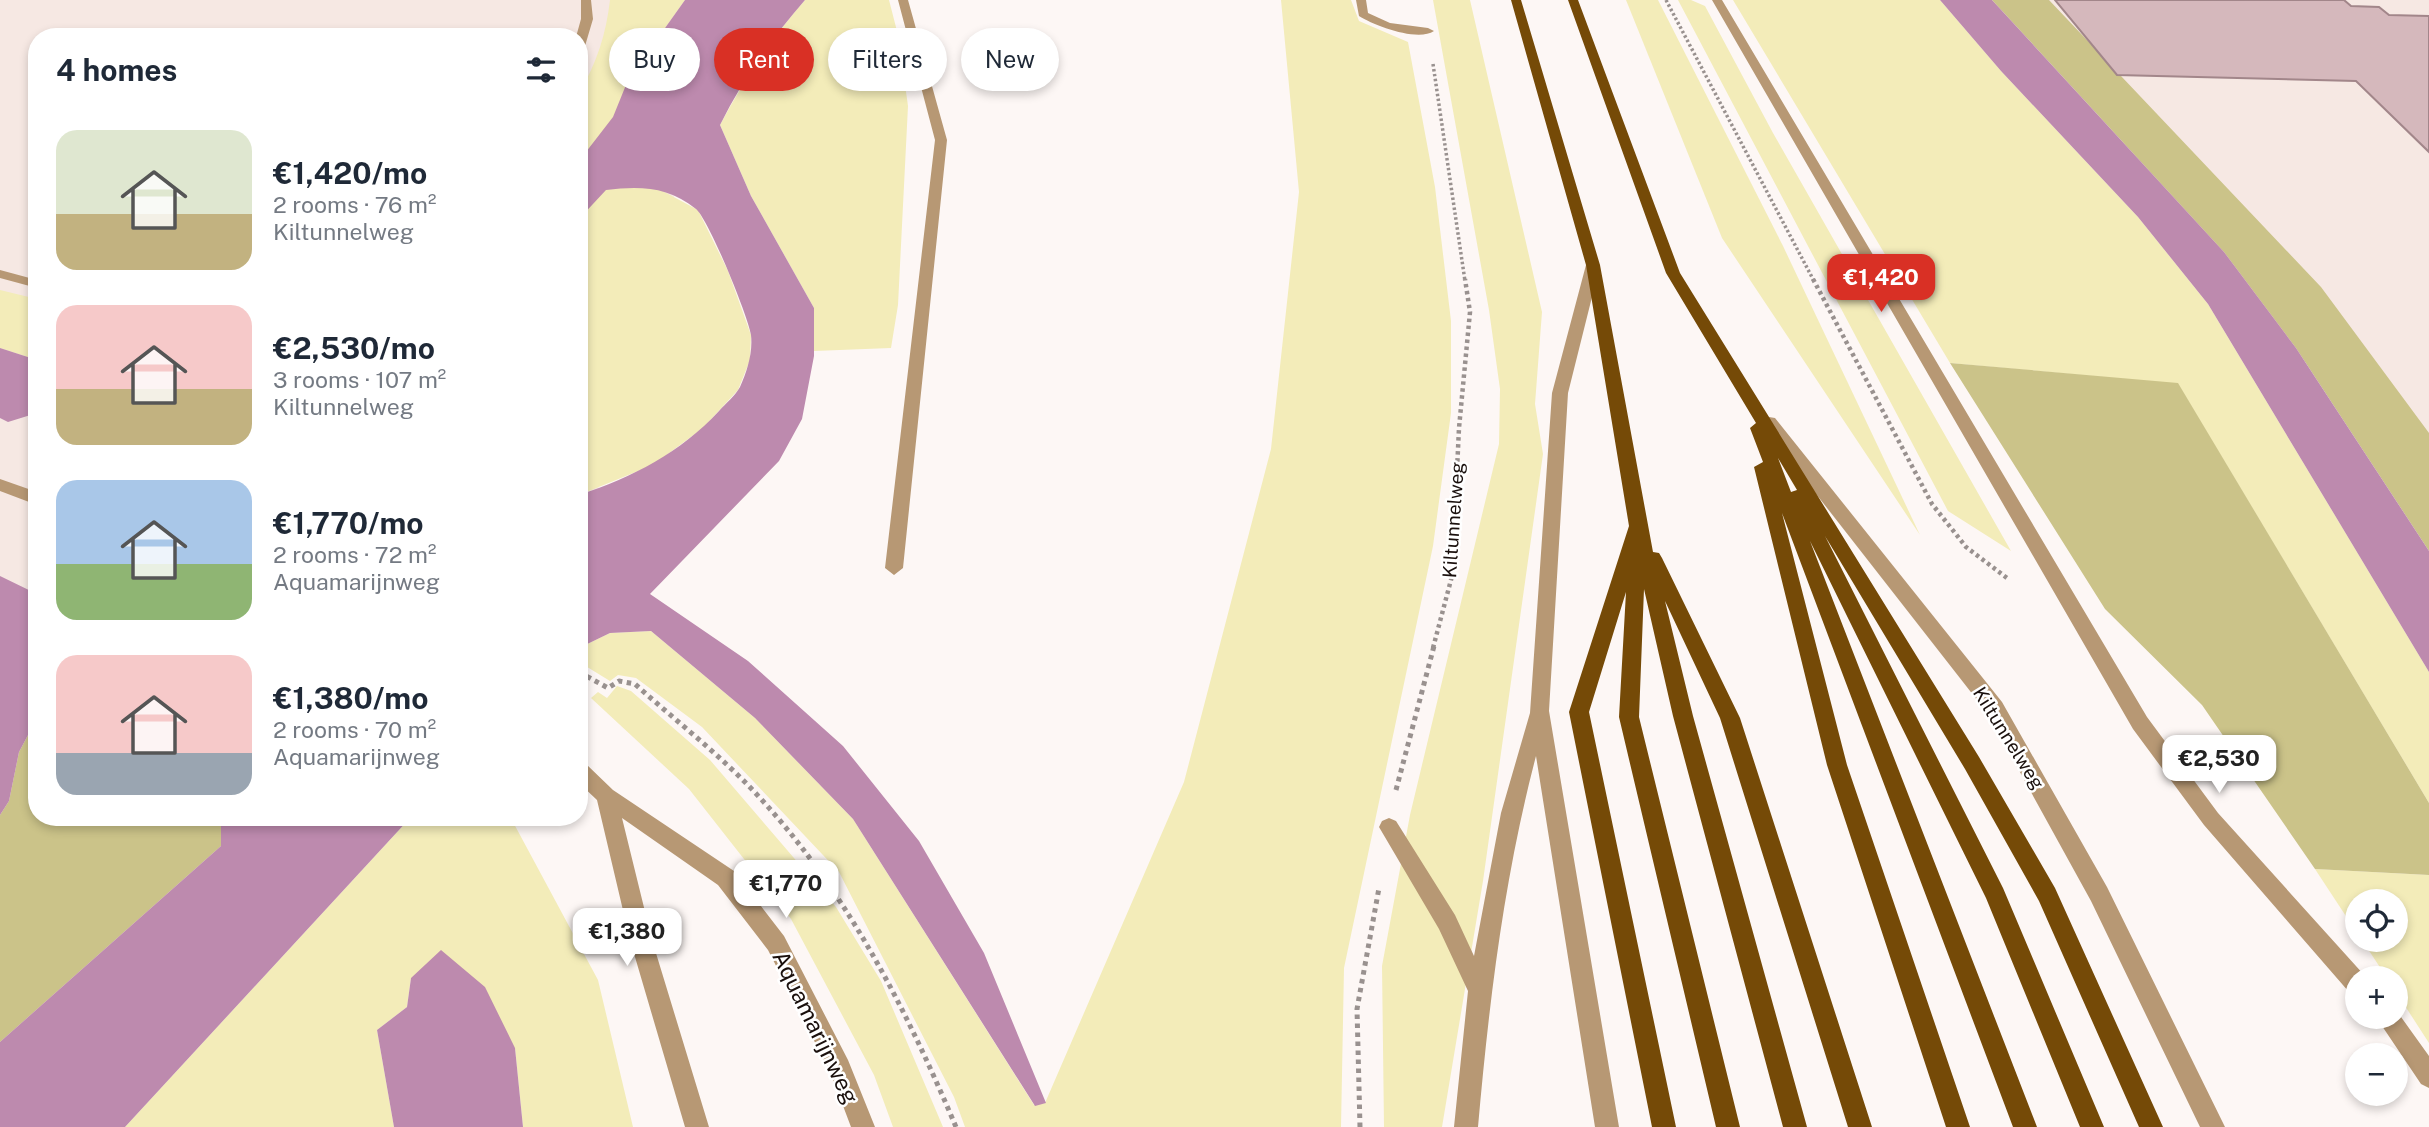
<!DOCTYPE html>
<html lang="en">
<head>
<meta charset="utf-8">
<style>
	:root { --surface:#fff; --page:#f2f2f3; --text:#1f2937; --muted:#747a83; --accent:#d93025 }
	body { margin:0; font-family:"Public Sans",sans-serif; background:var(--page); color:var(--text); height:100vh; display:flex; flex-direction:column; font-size:26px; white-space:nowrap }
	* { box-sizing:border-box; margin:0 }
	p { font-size:23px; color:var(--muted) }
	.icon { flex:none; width:38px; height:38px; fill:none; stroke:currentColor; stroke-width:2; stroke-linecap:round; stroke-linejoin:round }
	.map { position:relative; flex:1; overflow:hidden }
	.side { position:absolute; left:28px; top:28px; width:560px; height:798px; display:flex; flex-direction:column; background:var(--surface); border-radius:28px; box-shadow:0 4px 10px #0003 }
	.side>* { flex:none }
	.top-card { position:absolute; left:609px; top:28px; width:665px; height:63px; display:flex; gap:14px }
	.fabs { position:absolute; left:2345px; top:889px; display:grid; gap:14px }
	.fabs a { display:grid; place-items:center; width:63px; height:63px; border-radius:50%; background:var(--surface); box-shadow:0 4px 10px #0003; font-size:35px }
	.price { position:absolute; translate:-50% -60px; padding:0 16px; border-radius:14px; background:#fff; color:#222; font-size:23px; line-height:46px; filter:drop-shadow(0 2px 4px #0008) }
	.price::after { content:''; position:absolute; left:50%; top:42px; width:21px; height:16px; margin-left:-10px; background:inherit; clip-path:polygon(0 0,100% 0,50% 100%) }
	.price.selected { background:var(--accent); color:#fff }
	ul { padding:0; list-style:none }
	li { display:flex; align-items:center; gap:21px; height:175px; padding:0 28px }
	li span { display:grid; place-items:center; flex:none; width:196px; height:140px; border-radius:21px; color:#555 }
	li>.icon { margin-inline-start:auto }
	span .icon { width:84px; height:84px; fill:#fffc; stroke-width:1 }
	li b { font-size:30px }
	h2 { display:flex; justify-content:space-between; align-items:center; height:84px; padding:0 28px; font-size:30px }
	.chip { padding:0 24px; border-radius:32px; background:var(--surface); box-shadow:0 4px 10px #0003; font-size:24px; line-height:63px }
	.chip.selected { background:var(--accent); color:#fff }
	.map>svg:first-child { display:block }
</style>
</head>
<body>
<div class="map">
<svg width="2429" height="1127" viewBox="0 0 2429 1127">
	<rect width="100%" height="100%" fill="#fdf7f5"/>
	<g fill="#f6e8e3">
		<path d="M 0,0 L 725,0 L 579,564 L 579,37 L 37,37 L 37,817 L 291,817 L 0,1070 Z"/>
		<path d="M 2006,0 L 2429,0 L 2429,511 Z"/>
	</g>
	<g fill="#f3ecb9">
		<path d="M 610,0 L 685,0 L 628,80 L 639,186 L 657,188 L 698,210 L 728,271 L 751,335 L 750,360 L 738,390 L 703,428 L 653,465 L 579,495 L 579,93 C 597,63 606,34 610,0 Z"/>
		<path d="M 805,0 L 889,0 L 898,35 L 908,106 L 898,305 L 891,348 L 814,351 L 814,308 L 751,196 L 720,125 C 744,80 771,39 805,0 Z"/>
		<path d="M 1281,0 L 1351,0 L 1359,21 L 1408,42 L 1435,187 L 1451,321 L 1451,413 L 1433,546 L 1344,968 L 1341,1127 L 965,1127 L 954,1097 L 839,872 L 702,727 L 636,678 L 618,675 L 610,681 L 579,662 L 579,648 L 610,633 L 651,631 L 755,718 L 853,819 L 1034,1105 L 1045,1103 L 1184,782 L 1271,449 L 1299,192 Z"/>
		<path d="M 1433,0 L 1470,0 L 1542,312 L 1535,404 L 1543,454 L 1483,881 L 1442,1127 L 1384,1127 L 1382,966 L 1410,815 L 1499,444 L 1500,389 L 1489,310 Z"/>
		<path d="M 1626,0 L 1658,0 L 1783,246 L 1920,535 L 1722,238 Z"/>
		<path d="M 1678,0 L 1691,0 L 1705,6 L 1773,133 L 2011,551 L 1948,511 Z"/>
		<path d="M 1733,0 L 1940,0 L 2001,71 L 2138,217 L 2208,304 L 2429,672 L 2429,803 L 2178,384 L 1950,363 Z"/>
		<path d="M 0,290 L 37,299 L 37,360 L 0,348 Z"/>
		<path d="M 617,686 L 631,691 L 710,760 L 836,907 L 881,981 L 943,1127 L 893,1127 L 874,1075 L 791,919 L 689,789 L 591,698 L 598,692 L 607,698 Z"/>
		<path d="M 411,817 L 509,817 L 513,822 L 598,980 L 633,1127 L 523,1127 L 515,1048 L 411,978 L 407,1007 L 377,1030 L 394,1127 L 125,1127 Z"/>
		<path d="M 2315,869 L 2429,875 L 2429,1043 L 2396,992 L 2396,978 L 2387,978 L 2362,940 L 2396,940 L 2396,901 L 2357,901 L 2357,933 Z"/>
	</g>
	<g fill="#cbc389">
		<path d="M 1992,0 L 2049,0 L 2321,287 L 2429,433 L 2429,551 L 2296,348 L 2224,252 Z"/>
		<path d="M 1950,363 L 2178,383 L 2429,803 L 2429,875 L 2315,869 L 2202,705 L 2105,609 Z"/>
		<path d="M 37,718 L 37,817 L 221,817 L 221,846 L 0,1042 L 0,815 L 9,801 L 19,752 Z"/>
	</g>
	<g fill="#bd8aae">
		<path d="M 685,0 L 805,0 C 771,39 743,79 720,125 L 751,196 L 814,308 L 814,356 L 802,419 L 779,461 L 650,594 L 748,661 L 843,746 L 919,841 L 984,953 L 1046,1103 L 1035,1106 L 853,819 L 755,718 L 651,631 L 610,633 L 579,648 L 579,495 C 633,477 680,453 719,411 C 726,403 735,396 740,387 C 747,371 753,353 751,335 C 748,316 709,220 696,209 C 668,186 639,186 606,190 L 579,219 L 579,161 L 613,117 L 628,80 Z"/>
		<path d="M 1940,0 L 1992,0 L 2224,252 L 2296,348 L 2429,551 L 2429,672 L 2208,304 L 2138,217 L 2001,71 Z"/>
		<path d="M 0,348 L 37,360 L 37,413 L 8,422 L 0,418 Z"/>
		<path d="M 0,576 L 37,594 L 37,718 L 19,752 L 9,801 L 0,815 Z"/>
		<path d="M 221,817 L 411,817 L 125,1127 L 0,1127 L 0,1042 L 221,846 Z"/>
		<path d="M 441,950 L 485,987 L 515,1048 L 523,1127 L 394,1127 L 377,1030 L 407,1007 L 411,978 Z"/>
	</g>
	<path fill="#d5b8bc" stroke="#a2868a" stroke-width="2" d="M 2055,0 L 2344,0 L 2351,6 L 2379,7 L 2389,15 L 2429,16 L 2429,152 L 2356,81 L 2117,75 Z"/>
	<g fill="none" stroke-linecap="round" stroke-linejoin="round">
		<g stroke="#99918f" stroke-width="3.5" stroke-dasharray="2.5 2.5" stroke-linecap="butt">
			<path d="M 1666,0 L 1814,281"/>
			<path d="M 1433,64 L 1465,281"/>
		</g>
		<g stroke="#99918f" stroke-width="4.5" stroke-dasharray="3.5 3.5" stroke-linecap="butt">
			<path d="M 1813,279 L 1932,504 L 1966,547 L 2007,578"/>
			<path d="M 1433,648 L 1452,576 L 1459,428 L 1470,312 L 1465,279"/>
		</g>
		<g stroke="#99918f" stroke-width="5" stroke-dasharray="4.5 4.5" stroke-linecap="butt">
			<path d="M 579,672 L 608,688 L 619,681 L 635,684 C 677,722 723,757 761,799 C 848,894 906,1009 956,1127"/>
			<path d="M 1396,790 L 1434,646"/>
			<path d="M 1360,1127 L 1357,1009 L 1379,888"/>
		</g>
		<g fill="#b79874" fill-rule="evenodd">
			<path d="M 898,0 L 908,0 L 947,140 L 903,568 L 894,575 L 885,568 L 935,140 Z"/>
			<path d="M 1593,261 L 1600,265 L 1568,393 L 1549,711 L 1619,1127 L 1595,1127 L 1536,756 C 1504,878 1489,1002 1478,1127 L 1454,1127 L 1468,991 L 1439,929 L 1379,827 L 1382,821 L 1389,818 L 1396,821 L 1455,915 L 1474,956 L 1501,813 L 1530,713 L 1552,393 L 1586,265 Z"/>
			<path d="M 1769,417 L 1775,418 L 2002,702 L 2107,887 L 2225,1127 L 2200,1127 L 2091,901 L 1988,714 L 1763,426 L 1761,422 Z"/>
		</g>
		<g fill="#b79874" fill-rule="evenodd">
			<path d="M 581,0 L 591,0 L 593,19 L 585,46 L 579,49 L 579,37 L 576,37 L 581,19 Z"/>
			<path d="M 1356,0 L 1366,0 L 1368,13 L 1390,23 L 1428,28 L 1434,31 C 1418,42 1375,26 1359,16 Z"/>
			<path d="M 1712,0 L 1722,0 L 2147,717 L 2218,813 L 2365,976 L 2357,978 L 2357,995 L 2349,992 L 2204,825 L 2133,729 Z"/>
			<path d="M 0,270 L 37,280 L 37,288 L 0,278 Z"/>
			<path d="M 2396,1010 L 2429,1056 L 2429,1088 L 2421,1084 L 2376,1017 L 2396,1017 Z"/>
		</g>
		<g fill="#b79874" fill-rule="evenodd">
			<path d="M 0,479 L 37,492 L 37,505 L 0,491 Z"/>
			<path d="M 579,762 L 586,764 L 613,790 L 734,871 L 784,936 L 848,1060 L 875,1127 L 851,1127 L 831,1074 L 768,950 L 718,885 L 622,818 L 652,940 L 709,1127 L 685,1127 L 630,940 L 597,800 L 579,783 Z"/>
		</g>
		<g fill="#754a07" fill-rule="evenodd">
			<path d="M 1511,0 L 1521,0 L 1600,265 L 1653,552 L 1659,553 L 1662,558 L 1740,718 L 1872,1127 L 1848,1127 L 1720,718 L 1665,601 L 1693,716 L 1807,1127 L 1783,1127 L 1673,716 L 1644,589 L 1639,717 L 1740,1127 L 1716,1127 L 1619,717 L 1626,592 L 1589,712 L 1676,1127 L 1652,1127 L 1569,712 L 1629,526 L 1586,265 Z"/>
			<path d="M 1568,0 L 1578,0 L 1680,273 L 1979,757 L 2055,888 L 2163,1127 L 2139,1127 L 2039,901 L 1965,769 L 1825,536 L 2003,888 L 2104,1127 L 2080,1127 L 1986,898 L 1810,541 L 2037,1127 L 2013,1127 L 1782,513 L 1847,765 L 1970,1127 L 1946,1127 L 1827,765 L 1754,467 L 1763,462 L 1750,428 L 1756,423 L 1666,273 ZM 1778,458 L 1797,490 L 1791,492 Z"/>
		</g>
	</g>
	<g text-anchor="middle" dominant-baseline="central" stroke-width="5" stroke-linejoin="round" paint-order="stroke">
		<g font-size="19" fill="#1a100d" stroke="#fff">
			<text transform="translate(1453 520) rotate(-86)">Kiltunnelweg</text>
			<text transform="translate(2009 738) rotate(58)">Kiltunnelweg</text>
		</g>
		<g font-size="23" fill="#1a100d" stroke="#fff">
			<text transform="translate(816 1027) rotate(64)">Aquamarijnweg</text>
		</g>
	</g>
</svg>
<div class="fabs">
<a><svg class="icon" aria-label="locate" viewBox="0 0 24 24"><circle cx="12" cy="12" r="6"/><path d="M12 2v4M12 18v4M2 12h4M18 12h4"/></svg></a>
<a>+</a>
<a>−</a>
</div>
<b class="price selected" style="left:1881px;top:314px">€1,420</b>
<b class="price" style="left:2219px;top:795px">€2,530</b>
<b class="price" style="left:786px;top:920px">€1,770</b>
<b class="price" style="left:627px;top:968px">€1,380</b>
<div class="top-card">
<a class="chip">Buy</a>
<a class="chip selected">Rent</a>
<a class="chip">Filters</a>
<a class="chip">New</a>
</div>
<section class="side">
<h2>4 homes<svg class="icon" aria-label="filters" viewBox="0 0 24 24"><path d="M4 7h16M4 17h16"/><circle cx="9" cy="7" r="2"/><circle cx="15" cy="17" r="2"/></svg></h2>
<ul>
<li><span style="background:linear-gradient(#dfe7d0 60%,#c2b280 0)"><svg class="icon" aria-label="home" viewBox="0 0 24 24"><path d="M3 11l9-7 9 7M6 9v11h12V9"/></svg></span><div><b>€1,420/mo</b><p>2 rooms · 76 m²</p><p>Kiltunnelweg</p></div></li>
<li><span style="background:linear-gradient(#f6c9c9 60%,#c2b280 0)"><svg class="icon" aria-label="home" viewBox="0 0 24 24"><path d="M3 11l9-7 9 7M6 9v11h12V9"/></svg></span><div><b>€2,530/mo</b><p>3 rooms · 107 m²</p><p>Kiltunnelweg</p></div></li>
<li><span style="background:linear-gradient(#a9c7e8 60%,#8fb573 0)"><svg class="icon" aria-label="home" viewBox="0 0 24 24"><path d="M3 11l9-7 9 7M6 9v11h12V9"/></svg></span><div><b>€1,770/mo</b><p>2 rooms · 72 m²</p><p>Aquamarijnweg</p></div></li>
<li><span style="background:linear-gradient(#f6c9c9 70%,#9aa5b1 0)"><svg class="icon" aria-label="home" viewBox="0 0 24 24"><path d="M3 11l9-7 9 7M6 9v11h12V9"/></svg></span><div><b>€1,380/mo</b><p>2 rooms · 70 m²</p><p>Aquamarijnweg</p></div></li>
</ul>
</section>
</div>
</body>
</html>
